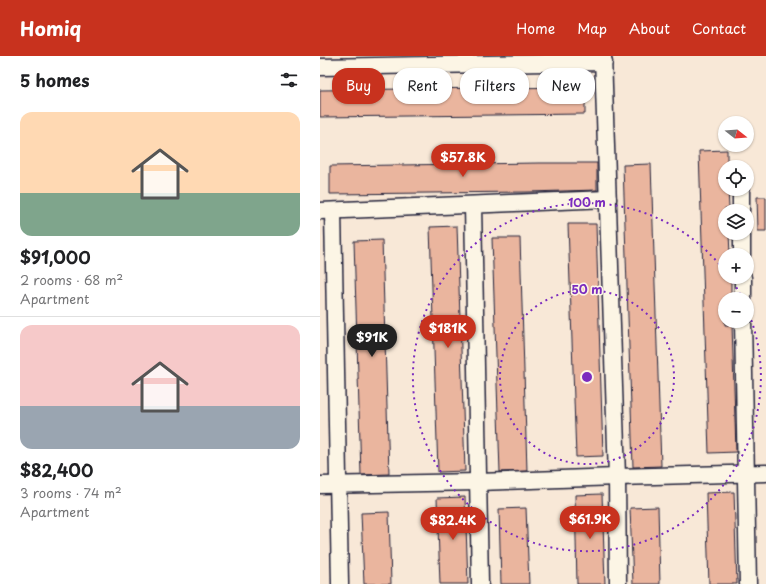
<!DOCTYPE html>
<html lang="en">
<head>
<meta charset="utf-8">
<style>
	:root { --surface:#fff; --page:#f6f6f6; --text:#202124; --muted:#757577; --line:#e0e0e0; --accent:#c8321e }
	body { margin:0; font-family:"Playpen Sans",sans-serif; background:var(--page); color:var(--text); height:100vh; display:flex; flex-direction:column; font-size:15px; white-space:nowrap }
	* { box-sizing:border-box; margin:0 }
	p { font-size:13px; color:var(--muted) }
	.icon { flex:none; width:22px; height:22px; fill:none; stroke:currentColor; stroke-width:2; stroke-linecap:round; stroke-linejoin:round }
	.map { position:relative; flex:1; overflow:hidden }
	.side { display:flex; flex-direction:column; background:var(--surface); width:320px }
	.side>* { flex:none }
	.banner { position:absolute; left:12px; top:12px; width:374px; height:36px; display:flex; gap:8px }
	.needle { width:26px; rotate:107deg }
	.buttons { position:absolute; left:398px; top:60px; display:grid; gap:8px }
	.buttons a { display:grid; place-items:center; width:36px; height:36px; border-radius:50%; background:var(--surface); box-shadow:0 1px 3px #0004; font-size:20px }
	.price { position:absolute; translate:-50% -34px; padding:0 9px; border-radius:14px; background:var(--accent); color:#fff; font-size:13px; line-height:26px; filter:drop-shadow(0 1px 2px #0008) }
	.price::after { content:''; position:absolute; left:50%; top:24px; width:12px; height:9px; margin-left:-6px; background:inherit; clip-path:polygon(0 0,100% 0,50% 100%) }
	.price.active { background:#222; color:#fff }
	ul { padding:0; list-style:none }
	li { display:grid; align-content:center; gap:8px; height:212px; padding:0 20px }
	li+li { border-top:1px solid var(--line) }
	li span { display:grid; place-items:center; height:124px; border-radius:12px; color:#555 }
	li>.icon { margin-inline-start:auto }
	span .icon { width:72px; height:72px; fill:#fffc; stroke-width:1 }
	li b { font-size:17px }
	h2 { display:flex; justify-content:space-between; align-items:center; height:48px; padding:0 20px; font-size:17px }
	.chip { padding:0 14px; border-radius:16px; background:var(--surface); box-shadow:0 1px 3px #0004; font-size:14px; line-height:36px }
	.chip.active { background:var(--accent); color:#fff }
	header { display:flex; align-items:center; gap:24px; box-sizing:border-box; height:56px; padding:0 20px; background:var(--accent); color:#fff }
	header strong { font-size:19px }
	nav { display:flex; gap:22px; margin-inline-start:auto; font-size:14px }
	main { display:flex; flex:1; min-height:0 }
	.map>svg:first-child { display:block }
</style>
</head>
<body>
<header>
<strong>Homiq</strong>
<nav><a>Home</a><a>Map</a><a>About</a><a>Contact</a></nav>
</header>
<main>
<section class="side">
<h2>5 homes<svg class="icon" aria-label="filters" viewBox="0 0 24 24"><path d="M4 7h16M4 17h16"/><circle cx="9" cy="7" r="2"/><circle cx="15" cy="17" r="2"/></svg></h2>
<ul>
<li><span style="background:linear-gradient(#ffd9b3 65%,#7fa58c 0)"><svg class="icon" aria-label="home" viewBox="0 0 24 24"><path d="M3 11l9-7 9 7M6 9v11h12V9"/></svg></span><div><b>$91,000</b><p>2 rooms · 68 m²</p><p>Apartment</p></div></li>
<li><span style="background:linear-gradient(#f6c9c9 65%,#9aa5b1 0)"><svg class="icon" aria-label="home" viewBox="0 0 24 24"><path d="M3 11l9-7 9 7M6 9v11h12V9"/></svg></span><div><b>$82,400</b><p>3 rooms · 74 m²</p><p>Apartment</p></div></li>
</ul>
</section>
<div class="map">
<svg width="446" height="528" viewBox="0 0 446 528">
	<rect width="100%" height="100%" fill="#f8e8d7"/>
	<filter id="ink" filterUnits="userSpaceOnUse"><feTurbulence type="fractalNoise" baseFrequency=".025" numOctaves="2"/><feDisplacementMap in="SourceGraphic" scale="8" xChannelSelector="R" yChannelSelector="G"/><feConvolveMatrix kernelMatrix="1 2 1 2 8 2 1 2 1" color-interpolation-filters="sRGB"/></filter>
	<g filter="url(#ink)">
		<g fill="#eab59e" stroke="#22223b">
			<path d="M 265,31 L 265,58 L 0,61 L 0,34 Z"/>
			<path d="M 407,94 L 407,111 L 405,111 L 405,133 L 408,133 L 409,152 L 405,152 L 405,177 L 409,177 L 410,199 L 405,199 L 405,221 L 411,221 L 411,243 L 405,243 L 405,269 L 412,269 L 416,396 L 389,397 L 379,95 Z"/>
			<path d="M 219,107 L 277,107 L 277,134 L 208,136 L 10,138 L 10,110 Z"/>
			<path d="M 331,108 L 341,410 L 313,411 L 303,109 Z"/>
			<path d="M 437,141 L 446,141 L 446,175 L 438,175 Z"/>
			<path d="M 248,168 L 276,168 L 283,400 L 256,401 Z"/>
			<path d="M 137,170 L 145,415 L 118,416 L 110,171 Z"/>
			<path d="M 172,182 L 200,182 L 207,415 L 180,416 Z"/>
			<path d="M 62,184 L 69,418 L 41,419 L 34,185 Z"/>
			<path d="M 414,436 L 417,528 L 389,528 L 386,437 Z"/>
			<path d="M 282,438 L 285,528 L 257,528 L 255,439 Z"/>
			<path d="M 145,441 L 148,528 L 120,528 L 117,442 Z"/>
			<path d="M 338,451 L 340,528 L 313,528 L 310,452 Z"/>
			<path d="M 206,452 L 209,528 L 181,528 L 179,453 Z"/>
			<path d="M 69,456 L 71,528 L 44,528 L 41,457 Z"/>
		</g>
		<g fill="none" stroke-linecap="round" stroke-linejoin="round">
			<defs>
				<g id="minor">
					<path d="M 283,0 L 297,421 L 298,528"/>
					<path d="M 0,11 L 284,6"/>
					<path d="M 421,133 L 421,155"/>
					<path d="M 153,149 L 160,528"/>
					<path d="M 0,155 L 288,143"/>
					<path d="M 13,155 L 20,528"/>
					<path d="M 422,177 L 422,199"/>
					<path d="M 423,221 L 423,243"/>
					<path d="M 423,265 L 428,528"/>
					<path d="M 0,429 L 158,426 L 297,421 L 446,417"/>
				</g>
			</defs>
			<use href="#minor" stroke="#22223b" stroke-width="19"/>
			<use href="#minor" stroke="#fcf5e5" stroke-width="16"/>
		</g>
	</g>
	<g fill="none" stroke="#7b2cbf" stroke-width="2" stroke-dasharray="2 4">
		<circle cx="267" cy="321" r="87"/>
		<path d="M410 221A174 174 0 0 1 422 242M427 253A174 174 0 1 1 404 214"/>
	</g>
	<circle cx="267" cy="321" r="6" fill="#7b2cbf" stroke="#fcf5e5" stroke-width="2"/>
	<g font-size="12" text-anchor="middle" font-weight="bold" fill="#7b2cbf" stroke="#fcf5e5" stroke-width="3" stroke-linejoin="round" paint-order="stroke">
		<text x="267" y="151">100 m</text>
		<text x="267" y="238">50 m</text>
	</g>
</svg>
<div class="buttons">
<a><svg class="needle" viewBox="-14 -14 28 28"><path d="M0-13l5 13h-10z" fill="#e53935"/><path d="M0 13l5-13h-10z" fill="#757577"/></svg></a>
<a><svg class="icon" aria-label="locate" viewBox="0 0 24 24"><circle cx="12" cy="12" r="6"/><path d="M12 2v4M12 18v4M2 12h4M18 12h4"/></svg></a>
<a><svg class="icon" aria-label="layers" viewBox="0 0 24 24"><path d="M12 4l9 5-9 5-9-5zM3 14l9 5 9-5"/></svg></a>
<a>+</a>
<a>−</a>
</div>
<b class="price" style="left:143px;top:122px">$57.8K</b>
<b class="price" style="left:128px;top:293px">$181K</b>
<b class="price active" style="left:52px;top:302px">$91K</b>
<b class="price" style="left:270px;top:484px">$61.9K</b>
<b class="price" style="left:133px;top:485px">$82.4K</b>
<div class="banner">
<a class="chip active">Buy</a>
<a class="chip">Rent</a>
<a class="chip">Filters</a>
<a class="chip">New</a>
</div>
</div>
</main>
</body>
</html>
